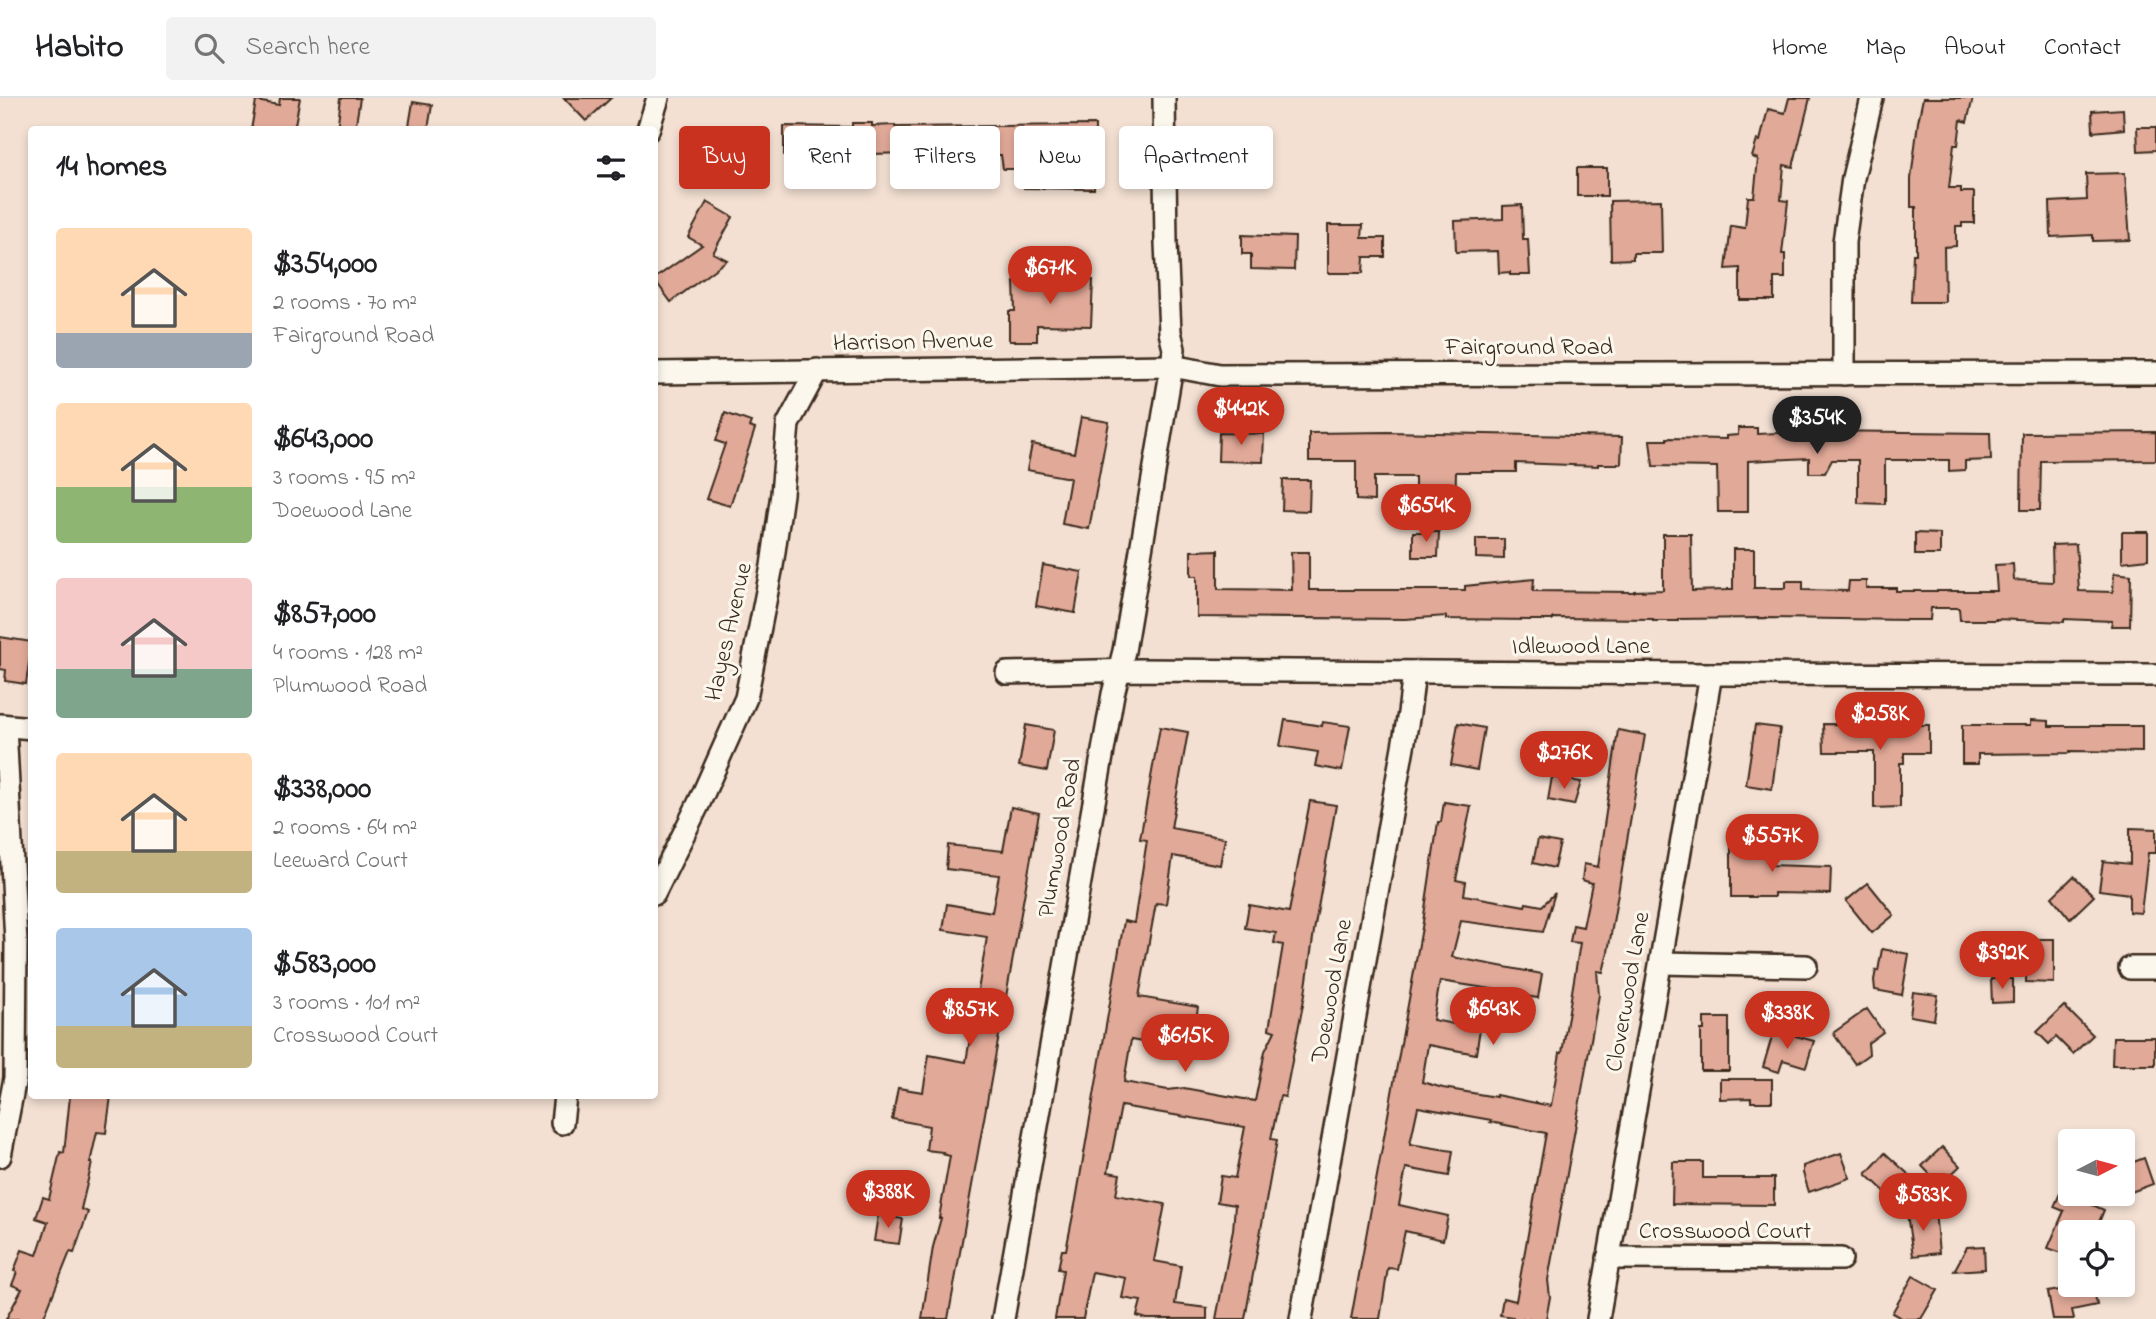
<!DOCTYPE html>
<html lang="en">
<head>
<meta charset="utf-8">
<style>
	:root { --surface:#fff; --page:#f2f2f2; --text:#202124; --muted:#757577; --line:#e0e0e0; --accent:#c8321e }
	body { margin:0; font-family:"Indie Flower",sans-serif; background:var(--page); color:var(--text); height:100vh; display:flex; flex-direction:column; font-size:26px; white-space:nowrap }
	* { box-sizing:border-box; margin:0 }
	p { font-size:23px; color:var(--muted) }
	.icon { flex:none; width:38px; height:38px; fill:none; stroke:currentColor; stroke-width:2; stroke-linecap:round; stroke-linejoin:round }
	.map { position:relative; flex:1; overflow:hidden }
	.drawer { position:absolute; left:28px; top:28px; width:630px; height:973px; display:flex; flex-direction:column; background:var(--surface); border-radius:7px; box-shadow:0 4px 10px #0003 }
	.drawer>* { flex:none }
	.guide { position:absolute; left:679px; top:28px; width:665px; height:63px; display:flex; gap:14px }
	.needle { width:46px; rotate:84deg }
	.fabs { position:absolute; left:2058px; top:1031px; display:grid; gap:14px }
	.fabs a { display:grid; place-items:center; width:77px; height:77px; border-radius:7px; background:var(--surface); box-shadow:0 4px 10px #0003; font-size:35px }
	.price { position:absolute; translate:-50% -60px; padding:0 16px; border-radius:24px; background:var(--accent); color:#fff; font-size:23px; line-height:46px; filter:drop-shadow(0 2px 4px #0008) }
	.price::after { content:''; position:absolute; left:50%; top:42px; width:21px; height:16px; margin-left:-10px; background:inherit; clip-path:polygon(0 0,100% 0,50% 100%) }
	.price.selected { background:#222; color:#fff }
	ul { padding:0; list-style:none }
	li { display:flex; align-items:center; gap:21px; height:175px; padding:0 28px }
	li span { display:grid; place-items:center; flex:none; width:196px; height:140px; border-radius:7px; color:#555 }
	li>.icon { margin-inline-start:auto }
	span .icon { width:84px; height:84px; fill:#fffc; stroke-width:1 }
	li b { font-size:30px }
	h2 { display:flex; justify-content:space-between; align-items:center; height:84px; padding:0 28px; font-size:30px }
	.pill { padding:0 24px; border-radius:7px; background:var(--surface); box-shadow:0 4px 10px #0003; font-size:24px; line-height:63px }
	.pill.selected { background:var(--accent); color:#fff }
	header { display:flex; align-items:center; gap:42px; box-sizing:border-box; height:98px; padding:0 35px; background:var(--surface); border-bottom:2px solid var(--line) }
	header strong { font-size:33px }
	nav { display:flex; gap:38px; margin-inline-start:auto; font-size:24px }
	.search { width:490px; height:63px; background:var(--page); display:flex; align-items:center; gap:18px; box-sizing:border-box; padding:0 24px; border-radius:7px; color:var(--muted); font-size:26px }
	.map>svg:first-child { display:block }
</style>
</head>
<body>
<header>
<strong>Habito</strong>
<div class="search"><svg class="icon" aria-label="search" viewBox="0 0 24 24"><circle cx="10" cy="10" r="6"/><path d="M15 15l6 6"/></svg>Search here</div>
<nav><a>Home</a><a>Map</a><a>About</a><a>Contact</a></nav>
</header>
<div class="map">
<svg width="2156" height="1221" viewBox="0 0 2156 1221">
	<rect width="100%" height="100%" fill="#f3e0d3"/>
	<filter id="ink" filterUnits="userSpaceOnUse"><feTurbulence type="fractalNoise" baseFrequency=".0143" numOctaves="2"/><feDisplacementMap in="SourceGraphic" scale="14" xChannelSelector="R" yChannelSelector="G"/><feConvolveMatrix kernelMatrix="1 2 1 2 8 2 1 2 1" color-interpolation-filters="sRGB"/></filter>
	<g filter="url(#ink)">
		<g fill="#e1a998" stroke="#3b2a1e" stroke-width="2">
			<path d="M 280,0 L 300,0 L 294,32 L 251,32 L 256,3 L 279,7 Z"/>
			<path d="M 341,0 L 360,0 L 355,32 L 337,32 Z"/>
			<path d="M 564,0 L 611,0 L 586,23 Z"/>
			<path d="M 1789,0 L 1810,0 L 1793,69 L 1784,67 L 1781,102 L 1788,103 L 1782,156 L 1785,156 L 1785,180 L 1774,180 L 1774,202 L 1740,202 L 1740,170 L 1726,171 L 1731,128 L 1745,130 L 1748,99 L 1754,99 L 1758,61 L 1752,59 L 1757,42 L 1760,43 L 1768,11 L 1785,15 Z"/>
			<path d="M 1923,0 L 1973,0 L 1967,24 L 1961,22 L 1958,47 L 1954,47 L 1949,90 L 1961,90 L 1961,94 L 1974,94 L 1974,125 L 1962,125 L 1962,128 L 1956,128 L 1956,148 L 1944,149 L 1945,204 L 1911,204 L 1913,156 L 1916,156 L 1916,109 L 1911,109 L 1911,81 L 1918,24 Z"/>
			<path d="M 413,4 L 432,7 L 428,31 L 409,28 Z"/>
			<path d="M 2123,11 L 2124,31 L 2093,34 L 2092,13 Z"/>
			<path d="M 852,25 L 872,25 L 872,28 L 895,27 L 895,29 L 1095,27 L 1094,91 L 1024,90 L 1024,71 L 1003,71 L 1001,57 L 981,57 L 981,55 L 929,54 L 930,86 L 907,87 L 906,55 L 872,56 L 872,65 L 840,66 L 840,57 L 784,57 L 784,28 L 852,29 Z"/>
			<path d="M 705,29 L 744,29 L 744,54 L 706,55 Z"/>
			<path d="M 2137,29 L 2156,29 L 2156,52 L 2138,53 Z"/>
			<rect x="1577" y="70" width="30" height="28"/>
			<path d="M 2125,75 L 2130,142 L 2093,143 L 2093,137 L 2051,139 L 2050,104 L 2087,102 L 2086,76 Z"/>
			<path d="M 1661,102 L 1662,155 L 1633,155 L 1633,161 L 1611,162 L 1610,103 Z"/>
			<path d="M 707,104 L 733,119 L 713,155 L 727,162 L 671,204 L 654,181 L 702,147 L 688,139 Z"/>
			<path d="M 1522,107 L 1523,141 L 1528,141 L 1530,177 L 1510,177 L 1510,174 L 1499,175 L 1498,153 L 1456,154 L 1455,123 L 1503,121 L 1503,108 Z"/>
			<path d="M 1328,127 L 1363,127 L 1362,140 L 1385,140 L 1385,159 L 1364,159 L 1363,175 L 1328,175 Z"/>
			<path d="M 1242,137 L 1295,139 L 1294,172 L 1251,171 L 1251,156 L 1242,156 Z"/>
			<path d="M 1062,181 L 1093,182 L 1091,228 L 1037,227 L 1037,243 L 1009,243 L 1009,213 L 1015,213 L 1014,184 Z"/>
			<path d="M 725,315 L 751,324 L 749,329 L 755,331 L 730,408 L 706,401 L 725,346 L 716,343 Z"/>
			<path d="M 1081,319 L 1109,324 L 1089,431 L 1062,426 L 1070,380 L 1027,372 L 1032,346 L 1074,355 Z"/>
			<path d="M 1738,330 L 1757,330 L 1757,336 L 1819,333 L 1990,335 L 1991,362 L 1965,363 L 1965,372 L 1949,373 L 1949,362 L 1885,362 L 1885,406 L 1858,405 L 1858,362 L 1832,362 L 1825,375 L 1809,375 L 1809,360 L 1748,363 L 1748,414 L 1718,414 L 1717,369 L 1653,368 L 1650,342 L 1667,342 L 1667,340 L 1726,341 L 1726,338 L 1738,337 Z"/>
			<path d="M 1388,334 L 1622,339 L 1621,366 L 1598,366 L 1598,368 L 1516,365 L 1516,374 L 1456,374 L 1455,411 L 1431,412 L 1431,399 L 1415,399 L 1415,379 L 1374,379 L 1374,403 L 1356,402 L 1356,363 L 1309,363 L 1309,335 Z"/>
			<path d="M 2156,334 L 2156,362 L 2041,363 L 2040,412 L 2021,412 L 2022,335 Z"/>
			<path d="M 1219,335 L 1264,336 L 1263,364 L 1218,363 Z"/>
			<path d="M 1283,382 L 1310,382 L 1309,413 L 1282,412 Z"/>
			<path d="M 1413,434 L 1439,434 L 1438,459 L 1413,459 Z"/>
			<path d="M 2122,434 L 2148,434 L 2148,461 L 2122,464 Z"/>
			<path d="M 1915,435 L 1940,436 L 1940,457 L 1915,457 Z"/>
			<path d="M 1663,436 L 1691,436 L 1692,493 L 1728,492 L 1728,491 L 1733,491 L 1733,451 L 1754,451 L 1754,490 L 1786,490 L 1786,483 L 1803,483 L 1803,492 L 1848,493 L 1849,483 L 1866,483 L 1866,490 L 1896,490 L 1896,493 L 1997,493 L 1995,467 L 2013,466 L 2014,482 L 2053,484 L 2052,447 L 2076,446 L 2079,493 L 2113,494 L 2114,475 L 2131,477 L 2130,528 L 2111,528 L 2112,523 L 2064,521 L 2064,524 L 1996,521 L 1996,522 L 1960,522 L 1959,510 L 1931,510 L 1930,522 L 1909,522 L 1761,520 L 1678,521 L 1678,523 L 1653,523 L 1653,521 L 1553,520 L 1553,522 L 1530,522 L 1446,521 L 1446,518 L 1405,521 L 1197,519 L 1197,478 L 1191,478 L 1191,453 L 1218,452 L 1218,491 L 1292,492 L 1291,454 L 1309,454 L 1309,492 L 1465,492 L 1465,488 L 1534,481 L 1533,493 L 1634,494 L 1634,493 L 1663,492 Z"/>
			<path d="M 1476,441 L 1504,441 L 1504,461 L 1476,460 Z"/>
			<path d="M 1043,467 L 1082,474 L 1075,515 L 1036,508 Z"/>
			<path d="M 0,539 L 32,544 L 26,586 L 5,583 L 6,572 L 0,571 Z"/>
			<path d="M 1285,622 L 1322,628 L 1323,624 L 1350,628 L 1342,673 L 1315,668 L 1318,654 L 1280,648 Z"/>
			<path d="M 2031,622 L 2049,623 L 2049,628 L 2142,628 L 2142,654 L 2070,653 L 2070,655 L 1978,656 L 1978,666 L 1962,666 L 1962,627 L 2031,627 Z"/>
			<path d="M 1458,625 L 1484,630 L 1477,672 L 1451,667 Z"/>
			<path d="M 1823,626 L 1929,627 L 1929,655 L 1904,655 L 1904,665 L 1900,665 L 1900,709 L 1874,710 L 1874,654 L 1824,654 Z"/>
			<path d="M 1026,627 L 1054,632 L 1047,673 L 1019,668 Z"/>
			<path d="M 1755,627 L 1780,630 L 1772,691 L 1746,687 Z"/>
			<path d="M 1160,629 L 1188,634 L 1171,730 L 1225,740 L 1220,767 L 1173,758 L 1166,806 L 1156,805 L 1139,899 L 1198,909 L 1191,953 L 1131,942 L 1124,984 L 1168,992 L 1184,990 L 1255,1003 L 1265,953 L 1275,933 L 1269,931 L 1283,847 L 1274,845 L 1276,835 L 1245,830 L 1249,807 L 1289,814 L 1310,703 L 1336,707 L 1314,833 L 1305,896 L 1285,999 L 1280,998 L 1271,1041 L 1277,1042 L 1245,1221 L 1216,1221 L 1233,1132 L 1235,1107 L 1217,1104 L 1221,1078 L 1235,1080 L 1245,1029 L 1121,1008 L 1108,1074 L 1120,1076 L 1116,1097 L 1165,1106 L 1154,1163 L 1181,1168 L 1175,1206 L 1207,1210 L 1207,1221 L 1147,1221 L 1137,1218 L 1141,1203 L 1122,1200 L 1126,1180 L 1092,1174 L 1083,1221 L 1055,1221 L 1063,1172 L 1058,1171 L 1062,1152 L 1066,1152 L 1076,1102 L 1124,823 L 1134,825 L 1147,742 L 1140,741 Z"/>
			<path d="M 1618,632 L 1645,637 L 1608,854 L 1603,874 L 1597,873 L 1599,897 L 1548,1182 L 1550,1199 L 1546,1221 L 1513,1221 L 1513,1219 L 1500,1217 L 1503,1200 L 1516,1203 L 1546,1035 L 1490,1024 L 1491,1022 L 1418,1009 L 1410,1046 L 1453,1053 L 1449,1078 L 1406,1070 L 1399,1107 L 1448,1118 L 1443,1142 L 1405,1133 L 1397,1171 L 1388,1170 L 1380,1221 L 1351,1221 L 1423,824 L 1438,724 L 1441,724 L 1444,704 L 1471,708 L 1456,782 L 1466,784 L 1464,797 L 1525,808 L 1526,805 L 1542,808 L 1555,795 L 1543,834 L 1461,823 L 1452,859 L 1542,876 L 1538,900 L 1510,896 L 1511,894 L 1440,883 L 1433,922 L 1480,931 L 1476,956 L 1428,947 L 1422,984 L 1443,990 L 1496,999 L 1496,997 L 1551,1008 L 1560,955 L 1562,955 L 1580,845 L 1570,844 L 1573,827 L 1583,829 L 1592,785 L 1582,782 L 1584,766 L 1598,769 Z"/>
			<path d="M 1552,679 L 1581,684 L 1574,707 L 1548,702 Z"/>
			<path d="M 1011,709 L 1039,715 L 948,1221 L 922,1221 L 933,1149 L 941,1120 L 939,1120 L 950,1058 L 942,1056 L 943,1054 L 926,1052 L 929,1028 L 892,1021 L 898,990 L 923,994 L 929,957 L 966,964 L 987,839 L 943,832 L 947,806 L 992,814 L 999,777 L 946,771 L 948,747 L 1003,753 Z"/>
			<path d="M 2130,730 L 2156,731 L 2156,755 L 2148,755 L 2141,815 L 2129,814 L 2129,796 L 2099,792 L 2103,763 L 2130,766 Z"/>
			<path d="M 1538,741 L 1560,745 L 1554,770 L 1533,765 Z"/>
			<path d="M 1731,744 L 1772,745 L 1771,767 L 1831,769 L 1830,796 L 1774,795 L 1774,799 L 1731,799 Z"/>
			<path d="M 2074,778 L 2094,798 L 2070,821 L 2052,799 Z"/>
			<path d="M 1868,785 L 1894,817 L 1872,835 L 1846,803 Z"/>
			<path d="M 2026,841 L 2054,841 L 2054,885 L 2026,884 Z"/>
			<path d="M 1882,851 L 1909,856 L 1902,897 L 1875,892 L 1874,882 L 1876,872 L 1878,873 Z"/>
			<path d="M 1991,881 L 2013,881 L 2013,904 L 1992,905 Z"/>
			<path d="M 1913,894 L 1938,897 L 1934,922 L 1910,918 Z"/>
			<path d="M 2064,908 L 2093,937 L 2073,956 L 2056,939 L 2049,946 L 2037,934 Z"/>
			<path d="M 1867,911 L 1883,934 L 1868,945 L 1869,956 L 1855,966 L 1833,935 Z"/>
			<path d="M 1704,920 L 1729,920 L 1729,973 L 1701,973 L 1701,932 L 1704,932 Z"/>
			<path d="M 1774,932 L 1814,943 L 1806,969 L 1783,962 L 1779,974 L 1763,969 Z"/>
			<path d="M 2113,939 L 2155,939 L 2155,967 L 2112,967 Z"/>
			<path d="M 1720,981 L 1772,981 L 1772,1004 L 1751,1004 L 1751,1000 L 1720,1001 Z"/>
			<path d="M 70,998 L 111,998 L 106,1035 L 97,1034 L 90,1065 L 92,1065 L 81,1111 L 88,1114 L 74,1155 L 70,1154 L 43,1221 L 6,1221 L 22,1191 L 12,1187 L 17,1174 L 14,1173 L 22,1152 L 37,1157 L 48,1124 L 36,1120 L 43,1099 L 49,1101 L 60,1054 L 64,1055 Z"/>
			<path d="M 1942,1049 L 1960,1068 L 1940,1087 L 1922,1068 Z"/>
			<path d="M 1841,1055 L 1850,1080 L 1809,1094 L 1803,1075 L 1803,1068 Z"/>
			<path d="M 1885,1055 L 1917,1084 L 1897,1105 L 1866,1076 Z"/>
			<path d="M 2144,1060 L 2153,1086 L 2123,1097 L 2123,1068 Z"/>
			<path d="M 1673,1064 L 1703,1064 L 1703,1080 L 1774,1080 L 1774,1107 L 1672,1106 Z"/>
			<path d="M 2061,1093 L 2104,1112 L 2095,1134 L 2070,1134 L 2070,1158 L 2048,1150 L 2064,1113 L 2054,1109 Z"/>
			<path d="M 1935,1113 L 1939,1155 L 1913,1158 L 1907,1116 Z"/>
			<path d="M 878,1117 L 903,1121 L 899,1146 L 874,1143 Z"/>
			<path d="M 1984,1148 L 1985,1171 L 1954,1173 L 1967,1149 Z"/>
			<path d="M 1913,1178 L 1938,1192 L 1921,1221 L 1903,1221 L 1892,1215 Z"/>
			<path d="M 2064,1186 L 2093,1186 L 2097,1207 L 2072,1212 L 2074,1221 L 2053,1221 L 2048,1194 L 2065,1191 Z"/>
		</g>
		<g fill="none" stroke-linecap="round" stroke-linejoin="round">
			<defs>
				<g id="minor">
					<path d="M 648,32 L 658,0"/>
					<path d="M 654,275 L 1172,268 L 1220,277 L 2156,275"/>
					<path d="M 1844,276 L 1844,144 L 1853,80 L 1872,0"/>
					<path d="M 1007,575 L 1139,572 L 1711,576 L 2156,577"/>
					<path d="M 0,627 L 32,630"/>
					<path d="M 654,796 L 699,705 L 746,600 L 772,468 L 782,396 L 788,326 L 817,272"/>
					<path d="M 1661,865 L 1806,868"/>
					<path d="M 2130,870 L 2156,870"/>
					<path d="M 562,1025 L 565,998"/>
					<path d="M 0,1058 L 15,980 L 16,844 L 5,628"/>
					<path d="M 1608,1160 L 1841,1161"/>
					<path d="M 1003,1221 L 1113,596 L 1124,553 L 1172,268 L 1174,251 L 1170,234 L 1166,145 L 1164,0"/>
					<path d="M 1301,1221 L 1409,615 L 1414,574"/>
					<path d="M 1598,1221 L 1711,576"/>
				</g>
			</defs>
			<use href="#minor" stroke="#3b2a1e" stroke-width="26"/>
			<use href="#minor" stroke="#fbf7ec" stroke-width="21"/>
		</g>
	</g>
	<g text-anchor="middle" dominant-baseline="central" stroke-width="6" stroke-linejoin="round" paint-order="stroke">
		<g font-size="24" fill="#3b2a1e" stroke="#fbf7ec">
			<text transform="translate(913 245) rotate(-1)">Harrison Avenue</text>
			<text x="1529" y="250">Fairground Road</text>
			<text transform="translate(730 534) rotate(-77)">Hayes Avenue</text>
			<text x="1581" y="549">Idlewood Lane</text>
			<text transform="translate(1061 740) rotate(-80)">Plumwood Road</text>
			<text transform="translate(1333 893) rotate(-80)">Doewood Lane</text>
			<text transform="translate(1629 894) rotate(-80)">Cloverwood Lane</text>
			<text x="1725" y="1134">Crosswood Court</text>
		</g>
	</g>
</svg>
<div class="fabs">
<a><svg class="needle" viewBox="-14 -14 28 28"><path d="M0-13l5 13h-10z" fill="#e53935"/><path d="M0 13l5-13h-10z" fill="#757577"/></svg></a>
<a><svg class="icon" aria-label="locate" viewBox="0 0 24 24"><circle cx="12" cy="12" r="6"/><path d="M12 2v4M12 18v4M2 12h4M18 12h4"/></svg></a>
</div>
<b class="price" style="left:1050px;top:208px">$671K</b>
<b class="price" style="left:1241px;top:349px">$442K</b>
<b class="price selected" style="left:1817px;top:358px">$354K</b>
<b class="price" style="left:1426px;top:446px">$654K</b>
<b class="price" style="left:1880px;top:654px">$258K</b>
<b class="price" style="left:1564px;top:693px">$276K</b>
<b class="price" style="left:1772px;top:776px">$557K</b>
<b class="price" style="left:2002px;top:893px">$392K</b>
<b class="price" style="left:1493px;top:949px">$643K</b>
<b class="price" style="left:970px;top:950px">$857K</b>
<b class="price" style="left:1787px;top:953px">$338K</b>
<b class="price" style="left:1185px;top:976px">$615K</b>
<b class="price" style="left:888px;top:1132px">$388K</b>
<b class="price" style="left:1923px;top:1135px">$583K</b>
<div class="guide">
<a class="pill selected">Buy</a>
<a class="pill">Rent</a>
<a class="pill">Filters</a>
<a class="pill">New</a>
<a class="pill">Apartment</a>
</div>
<section class="drawer">
<h2>14 homes<svg class="icon" aria-label="filters" viewBox="0 0 24 24"><path d="M4 7h16M4 17h16"/><circle cx="9" cy="7" r="2"/><circle cx="15" cy="17" r="2"/></svg></h2>
<ul>
<li><span style="background:linear-gradient(#ffd9b3 75%,#9aa5b1 0)"><svg class="icon" aria-label="home" viewBox="0 0 24 24"><path d="M3 11l9-7 9 7M6 9v11h12V9"/></svg></span><div><b>$354,000</b><p>2 rooms · 70 m²</p><p>Fairground Road</p></div></li>
<li><span style="background:linear-gradient(#ffd9b3 60%,#8fb573 0)"><svg class="icon" aria-label="home" viewBox="0 0 24 24"><path d="M3 11l9-7 9 7M6 9v11h12V9"/></svg></span><div><b>$643,000</b><p>3 rooms · 95 m²</p><p>Doewood Lane</p></div></li>
<li><span style="background:linear-gradient(#f6c9c9 65%,#7fa58c 0)"><svg class="icon" aria-label="home" viewBox="0 0 24 24"><path d="M3 11l9-7 9 7M6 9v11h12V9"/></svg></span><div><b>$857,000</b><p>4 rooms · 128 m²</p><p>Plumwood Road</p></div></li>
<li><span style="background:linear-gradient(#ffd9b3 70%,#c2b280 0)"><svg class="icon" aria-label="home" viewBox="0 0 24 24"><path d="M3 11l9-7 9 7M6 9v11h12V9"/></svg></span><div><b>$338,000</b><p>2 rooms · 64 m²</p><p>Leeward Court</p></div></li>
<li><span style="background:linear-gradient(#a9c7e8 70%,#c2b280 0)"><svg class="icon" aria-label="home" viewBox="0 0 24 24"><path d="M3 11l9-7 9 7M6 9v11h12V9"/></svg></span><div><b>$583,000</b><p>3 rooms · 101 m²</p><p>Crosswood Court</p></div></li>
</ul>
</section>
</div>
</body>
</html>
